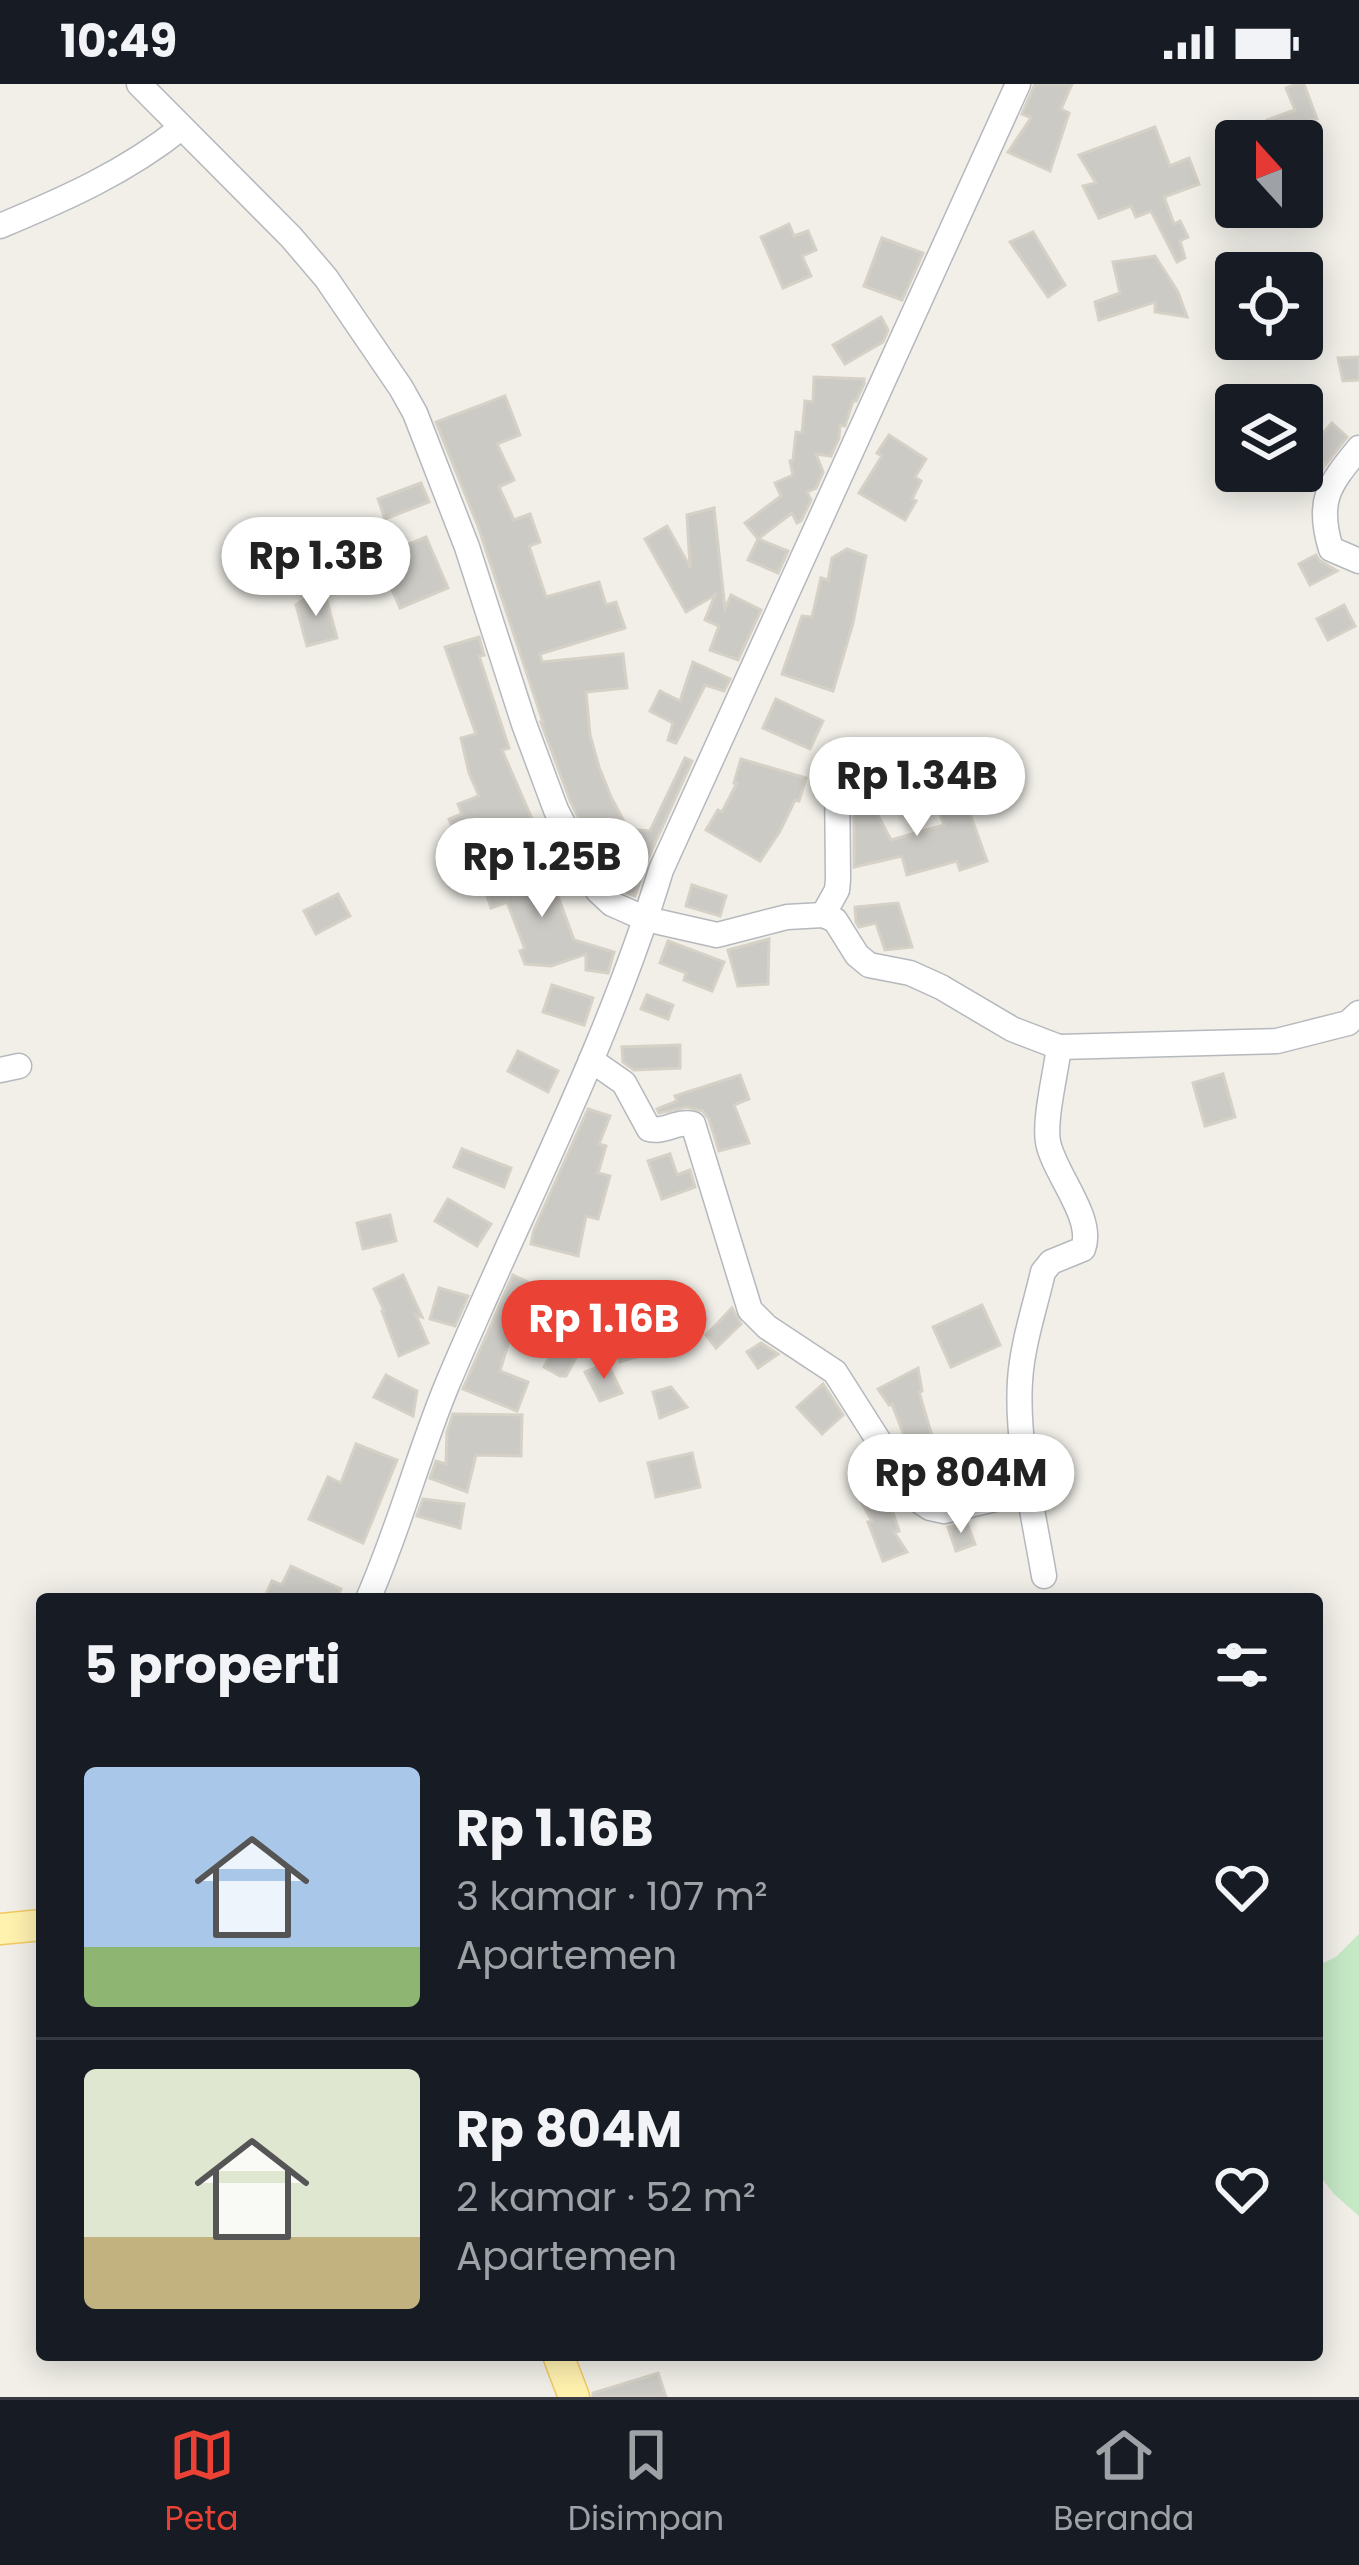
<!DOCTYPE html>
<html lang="id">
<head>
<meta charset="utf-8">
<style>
	:root { --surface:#171b24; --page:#242831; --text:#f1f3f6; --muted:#9ea1a6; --line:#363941; --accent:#ea4335 }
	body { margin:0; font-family:Poppins,sans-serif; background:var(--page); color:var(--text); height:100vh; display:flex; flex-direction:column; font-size:45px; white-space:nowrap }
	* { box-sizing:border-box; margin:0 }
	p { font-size:39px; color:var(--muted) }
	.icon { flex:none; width:66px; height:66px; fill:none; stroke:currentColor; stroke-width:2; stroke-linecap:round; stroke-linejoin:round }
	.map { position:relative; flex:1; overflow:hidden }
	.drawer { position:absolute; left:36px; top:1509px; width:1287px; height:768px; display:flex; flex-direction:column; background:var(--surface); border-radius:12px; box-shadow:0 6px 30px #0003 }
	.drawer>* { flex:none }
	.needle { width:78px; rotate:339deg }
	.buttons { position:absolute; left:1215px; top:36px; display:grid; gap:24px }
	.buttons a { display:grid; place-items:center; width:108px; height:108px; border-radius:12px; background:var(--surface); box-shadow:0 6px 30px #0003; font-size:60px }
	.price { position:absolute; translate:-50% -102px; padding:0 27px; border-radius:42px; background:#fff; color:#222; font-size:39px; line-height:78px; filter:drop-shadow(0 3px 6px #0008) }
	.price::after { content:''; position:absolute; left:50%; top:72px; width:36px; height:27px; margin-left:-18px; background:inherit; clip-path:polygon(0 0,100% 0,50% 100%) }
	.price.selected { background:var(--accent); color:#fff }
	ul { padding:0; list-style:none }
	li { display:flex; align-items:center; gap:36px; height:300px; padding:0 48px }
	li+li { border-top:3px solid var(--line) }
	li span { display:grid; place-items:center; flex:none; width:336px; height:240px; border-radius:12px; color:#555 }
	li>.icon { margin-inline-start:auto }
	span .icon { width:144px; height:144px; fill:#fffc; stroke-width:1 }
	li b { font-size:51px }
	h2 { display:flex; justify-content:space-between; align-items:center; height:144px; padding:0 48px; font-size:51px }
	.status { display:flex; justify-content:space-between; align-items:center; height:84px; padding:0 60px; background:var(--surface); direction:ltr }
	.status svg { height:33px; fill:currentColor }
	.tab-bar { display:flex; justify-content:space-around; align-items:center; height:168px; border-top:3px solid var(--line); background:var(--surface); font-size:33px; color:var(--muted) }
	.tab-bar a { display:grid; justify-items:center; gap:6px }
	.tab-bar .selected { color:var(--accent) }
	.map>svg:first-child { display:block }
</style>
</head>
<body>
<div class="status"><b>10:49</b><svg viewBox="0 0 49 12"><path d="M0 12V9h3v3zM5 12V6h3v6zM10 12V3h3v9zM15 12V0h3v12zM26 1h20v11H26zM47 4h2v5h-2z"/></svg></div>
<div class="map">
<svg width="1359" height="2313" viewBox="0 0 1359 2313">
	<rect width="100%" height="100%" fill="#f1efe8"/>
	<path fill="#c5e8c5" d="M 1359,1850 L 1359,2132 L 1334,2110 L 1317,2088 L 1317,1882 L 1336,1873 Z"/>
	<g fill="#cccac5" stroke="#d6d1c6" stroke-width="3">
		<path d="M 1035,0 L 1072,0 L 1061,25 L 1069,29 L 1050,87 L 1008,68 L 1031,34 L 1022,30 Z"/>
		<path d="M 1296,0 L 1304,0 L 1317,35 L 1273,49 L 1267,36 L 1295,26 L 1286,4 Z"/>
		<path d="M 1155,43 L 1170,82 L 1189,74 L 1199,100 L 1164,113 L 1174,140 L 1180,137 L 1188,153 L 1180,157 L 1185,174 L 1177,178 L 1151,127 L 1136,133 L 1131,122 L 1099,134 L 1083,102 L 1096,99 L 1079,71 Z"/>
		<path d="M 789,140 L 794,152 L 808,147 L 816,166 L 802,172 L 811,192 L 783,204 L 761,153 Z"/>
		<path d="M 1033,148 L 1065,201 L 1048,213 L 1010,158 Z"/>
		<path d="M 882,154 L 923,169 L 902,216 L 864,202 Z"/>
		<path d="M 1155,172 L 1178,208 L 1187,233 L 1155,228 L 1155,218 L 1099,236 L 1095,218 L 1120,209 L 1113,178 Z"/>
		<path d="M 881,233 L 888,246 L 883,258 L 845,280 L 833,261 Z"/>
		<path d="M 1359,273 L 1359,296 L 1343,297 L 1338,274 Z"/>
		<path d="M 814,293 L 864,295 L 864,300 L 856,317 L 853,317 L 845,342 L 840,341 L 839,354 L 831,372 L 816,370 L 823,388 L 816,404 L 807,408 L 811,416 L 801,437 L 797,439 L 792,429 L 758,455 L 745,439 L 781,412 L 775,399 L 793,391 L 790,377 L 793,376 L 796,348 L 802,349 L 805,317 L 813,318 Z"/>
		<path d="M 505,312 L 520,351 L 497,360 L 514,396 L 499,403 L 514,436 L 530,430 L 540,458 L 529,462 L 546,513 L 599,498 L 606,521 L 616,518 L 625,544 L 540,570 L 542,578 L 623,570 L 627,604 L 586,608 L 590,651 L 599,683 L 611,713 L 628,745 L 594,764 L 571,719 L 541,638 L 543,638 L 478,442 L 436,338 Z"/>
		<path d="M 1332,339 L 1347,353 L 1326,380 L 1309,365 Z"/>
		<path d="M 889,351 L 926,375 L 915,393 L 921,397 L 912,415 L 916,417 L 905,436 L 859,409 L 882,372 L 877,369 Z"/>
		<path d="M 1302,382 L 1324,382 L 1313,404 L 1281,403 L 1282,387 L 1302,387 Z"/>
		<path d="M 421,399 L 429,418 L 385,435 L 378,415 Z"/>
		<path d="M 714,424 L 725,525 L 731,511 L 761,526 L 738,576 L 710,566 L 719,542 L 705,536 L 715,511 L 686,528 L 645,455 L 667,442 L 690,483 L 687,431 Z"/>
		<path d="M 426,453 L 448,504 L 400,524 L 378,473 Z"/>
		<path d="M 758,455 L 788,467 L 778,489 L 748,476 Z"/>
		<path d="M 847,465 L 866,472 L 853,539 L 833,607 L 782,590 L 802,532 L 812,533 L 821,494 L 828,496 L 832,474 Z"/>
		<path d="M 1316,471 L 1319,476 L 1337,487 L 1310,501 L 1299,480 Z"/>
		<path d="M 323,503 L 337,554 L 307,562 L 296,521 Z"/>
		<path d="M 1344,521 L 1355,542 L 1328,556 L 1317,535 Z"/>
		<path d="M 479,553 L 484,571 L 479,572 L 509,664 L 502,666 L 532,735 L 460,763 L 449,735 L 462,730 L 458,720 L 479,712 L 469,689 L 461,654 L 476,650 L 445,563 Z"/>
		<path d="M 693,578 L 730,595 L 724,607 L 705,601 L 676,659 L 668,656 L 673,639 L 650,627 L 660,607 L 680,617 Z"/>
		<path d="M 776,615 L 823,637 L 810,665 L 763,644 Z"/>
		<path d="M 919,671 L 916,713 L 862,689 Z"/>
		<path d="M 685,674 L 692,677 L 646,779 L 635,812 L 625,808 L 630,782 L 620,782 L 628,745 L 650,747 Z"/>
		<path d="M 741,675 L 806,694 L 799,717 L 795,716 L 780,747 L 760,777 L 706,746 L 718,726 L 722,728 L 737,699 L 734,699 Z"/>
		<path d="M 854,708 L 895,719 L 875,726 L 891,756 L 944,741 L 939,726 L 965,716 L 987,777 L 960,786 L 957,777 L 907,791 L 902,772 L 854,783 L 854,730 L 859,729 L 854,717 Z"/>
		<path d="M 545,777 L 574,856 L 614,868 L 608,889 L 586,886 L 586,870 L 551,882 L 525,880 L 520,867 L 525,865 L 507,818 L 491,824 L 483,799 Z"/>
		<path d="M 692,801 L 726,812 L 720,832 L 686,822 Z"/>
		<path d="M 338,810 L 350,832 L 316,850 L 304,827 Z"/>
		<path d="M 898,819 L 912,863 L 885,866 L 876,839 L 859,843 L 856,838 L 855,823 Z"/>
		<path d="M 769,855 L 768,900 L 738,902 L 728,866 Z"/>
		<path d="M 668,857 L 724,878 L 712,907 L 684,896 L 686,889 L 660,879 Z"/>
		<path d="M 552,901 L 593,914 L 584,941 L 543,928 Z"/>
		<path d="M 647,911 L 673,921 L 668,935 L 641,925 Z"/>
		<path d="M 680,961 L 680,984 L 634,986 L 623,978 L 622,963 Z"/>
		<path d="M 518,967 L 558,987 L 548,1008 L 508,987 Z"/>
		<path d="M 1223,990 L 1235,1033 L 1205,1042 L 1193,999 Z"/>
		<path d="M 740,991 L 749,1015 L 734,1021 L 749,1059 L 719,1067 L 709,1035 L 703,1027 L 687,1023 L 659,1029 L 657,1025 L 677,1017 L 675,1012 Z"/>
		<path d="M 588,1025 L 610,1032 L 599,1060 L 606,1062 L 598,1089 L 610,1092 L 598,1135 L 586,1132 L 578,1172 L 531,1160 L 534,1146 Z"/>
		<path d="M 462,1065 L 511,1084 L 504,1103 L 454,1083 Z"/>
		<path d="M 670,1070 L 677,1091 L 690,1086 L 695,1103 L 662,1115 L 648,1077 Z"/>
		<path d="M 448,1115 L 491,1140 L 477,1162 L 435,1137 Z"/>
		<path d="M 390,1131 L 396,1157 L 363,1165 L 357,1139 Z"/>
		<path d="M 403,1191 L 422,1233 L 416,1231 L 428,1259 L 399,1272 L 382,1227 L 384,1226 L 374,1205 Z"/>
		<path d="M 513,1191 L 556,1211 L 542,1241 L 517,1230 L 500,1287 L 528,1298 L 517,1327 L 463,1305 Z"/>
		<path d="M 439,1204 L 468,1212 L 455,1242 L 430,1235 Z"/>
		<path d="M 982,1221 L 1000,1261 L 951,1283 L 933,1243 Z"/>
		<path d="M 732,1224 L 741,1240 L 716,1264 L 706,1251 Z"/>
		<path d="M 685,1238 L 699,1254 L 620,1278 L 614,1259 Z"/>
		<path d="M 557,1259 L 578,1270 L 566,1292 L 560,1292 L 544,1283 Z"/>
		<path d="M 761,1259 L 778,1270 L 758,1284 L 747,1268 Z"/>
		<path d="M 607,1279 L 622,1309 L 600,1317 L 585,1288 Z"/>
		<path d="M 918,1284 L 922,1307 L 919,1308 L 932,1352 L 908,1362 L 892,1320 L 889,1321 L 878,1305 Z"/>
		<path d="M 386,1291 L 417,1307 L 413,1332 L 374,1313 Z"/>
		<path d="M 823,1300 L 843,1331 L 822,1350 L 797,1323 Z"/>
		<path d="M 671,1303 L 687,1323 L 660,1334 L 653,1308 Z"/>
		<path d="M 453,1330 L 522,1331 L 521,1372 L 476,1371 L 467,1408 L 430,1394 L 436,1377 L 446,1380 L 447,1348 Z"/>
		<path d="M 356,1360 L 397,1376 L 363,1459 L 309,1435 L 328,1393 L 341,1399 Z"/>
		<path d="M 692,1369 L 700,1403 L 656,1413 L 648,1379 Z"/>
		<path d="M 885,1398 L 898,1417 L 890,1420 L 899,1447 L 894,1448 L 907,1468 L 883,1477 L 868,1438 L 872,1437 L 857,1410 Z"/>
		<path d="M 423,1415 L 464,1420 L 460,1444 L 417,1432 Z"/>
		<path d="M 967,1439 L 975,1460 L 956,1467 L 948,1443 Z"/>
		<path d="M 291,1482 L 341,1505 L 336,1515 L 264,1515 L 272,1497 L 282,1501 Z"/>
		<path d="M 658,2289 L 666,2313 L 593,2313 L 593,2309 Z"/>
	</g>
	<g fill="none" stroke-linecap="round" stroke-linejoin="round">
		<defs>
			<g id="minor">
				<path d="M 139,0 L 291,153 L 326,194 L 401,304 L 415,329 L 467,463 L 524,640 L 556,726 L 598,807 L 612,820 L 646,835 L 717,851 L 787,833 L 823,831 L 835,836 L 857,871 L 869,881 L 910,889 L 941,903 L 1012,945 L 1059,963 L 1277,957 L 1348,939 L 1359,929"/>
				<path d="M 0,142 C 65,115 126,88 181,44"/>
				<path d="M 1359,364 C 1329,401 1316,416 1331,465 L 1359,477"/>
				<path d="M 823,831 L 837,806 L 838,795 L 837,689"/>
				<path d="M 591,976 L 624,999 L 649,1045 C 664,1049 678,1036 693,1040 L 750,1226 L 767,1243 L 835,1288 L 915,1414 L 930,1424 L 944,1427 L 1029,1407"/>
				<path d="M 0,986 L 19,982"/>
				<path d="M 1044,1492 C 1034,1432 1016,1358 1020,1297 C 1022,1261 1035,1223 1043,1188 L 1051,1178 L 1083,1165 C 1095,1134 1054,1090 1048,1058 C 1044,1035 1056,988 1059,963"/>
				<path d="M 368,1515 C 399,1445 418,1371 447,1301 C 519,1129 607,965 661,786 L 1018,0"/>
			</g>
			<g id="major">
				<path d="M 0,1845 L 42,1841"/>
				<path d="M 558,2271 L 574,2313"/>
			</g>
		</defs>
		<use href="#minor" stroke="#b5b8bc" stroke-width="27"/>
		<use href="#major" stroke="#f2c960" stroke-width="33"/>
		<use href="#minor" stroke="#fff" stroke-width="24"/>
		<use href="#major" stroke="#fff2af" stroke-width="30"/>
	</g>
</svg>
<div class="buttons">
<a><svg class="needle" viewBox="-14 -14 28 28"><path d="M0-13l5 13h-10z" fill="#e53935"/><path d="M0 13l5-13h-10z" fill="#9ea1a6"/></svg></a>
<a><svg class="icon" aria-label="locate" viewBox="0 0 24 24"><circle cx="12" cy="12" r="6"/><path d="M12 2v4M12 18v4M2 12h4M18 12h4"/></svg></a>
<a><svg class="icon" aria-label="layers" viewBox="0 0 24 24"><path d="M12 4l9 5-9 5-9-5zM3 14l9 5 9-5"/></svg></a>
</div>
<b class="price" style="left:316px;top:535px">Rp 1.3B</b>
<b class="price" style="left:917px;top:755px">Rp 1.34B</b>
<b class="price" style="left:542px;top:836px">Rp 1.25B</b>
<b class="price selected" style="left:604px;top:1298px">Rp 1.16B</b>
<b class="price" style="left:961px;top:1452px">Rp 804M</b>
<section class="drawer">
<h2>5 properti<svg class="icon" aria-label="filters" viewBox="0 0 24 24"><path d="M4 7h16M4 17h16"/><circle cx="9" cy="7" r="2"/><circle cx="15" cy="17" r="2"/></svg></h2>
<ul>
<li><span style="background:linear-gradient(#a9c7e8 75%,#8fb573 0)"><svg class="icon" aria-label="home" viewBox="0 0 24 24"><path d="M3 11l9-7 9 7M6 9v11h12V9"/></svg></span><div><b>Rp 1.16B</b><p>3 kamar · 107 m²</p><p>Apartemen</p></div><svg class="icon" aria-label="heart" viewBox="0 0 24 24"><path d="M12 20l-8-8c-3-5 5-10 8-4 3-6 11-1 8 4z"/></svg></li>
<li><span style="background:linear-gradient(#dfe7d0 70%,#c2b280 0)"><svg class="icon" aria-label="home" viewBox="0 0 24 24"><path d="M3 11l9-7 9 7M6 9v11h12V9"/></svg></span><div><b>Rp 804M</b><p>2 kamar · 52 m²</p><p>Apartemen</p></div><svg class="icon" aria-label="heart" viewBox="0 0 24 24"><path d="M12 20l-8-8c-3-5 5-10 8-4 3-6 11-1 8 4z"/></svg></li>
</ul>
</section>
</div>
<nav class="tab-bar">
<a class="selected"><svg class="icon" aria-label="map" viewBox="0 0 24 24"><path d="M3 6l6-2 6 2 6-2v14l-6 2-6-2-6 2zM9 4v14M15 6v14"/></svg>Peta</a>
<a><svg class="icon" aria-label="saved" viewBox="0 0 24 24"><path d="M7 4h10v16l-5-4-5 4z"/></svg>Disimpan</a>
<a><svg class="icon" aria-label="home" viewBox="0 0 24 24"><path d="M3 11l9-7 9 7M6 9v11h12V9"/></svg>Beranda</a>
</nav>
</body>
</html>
